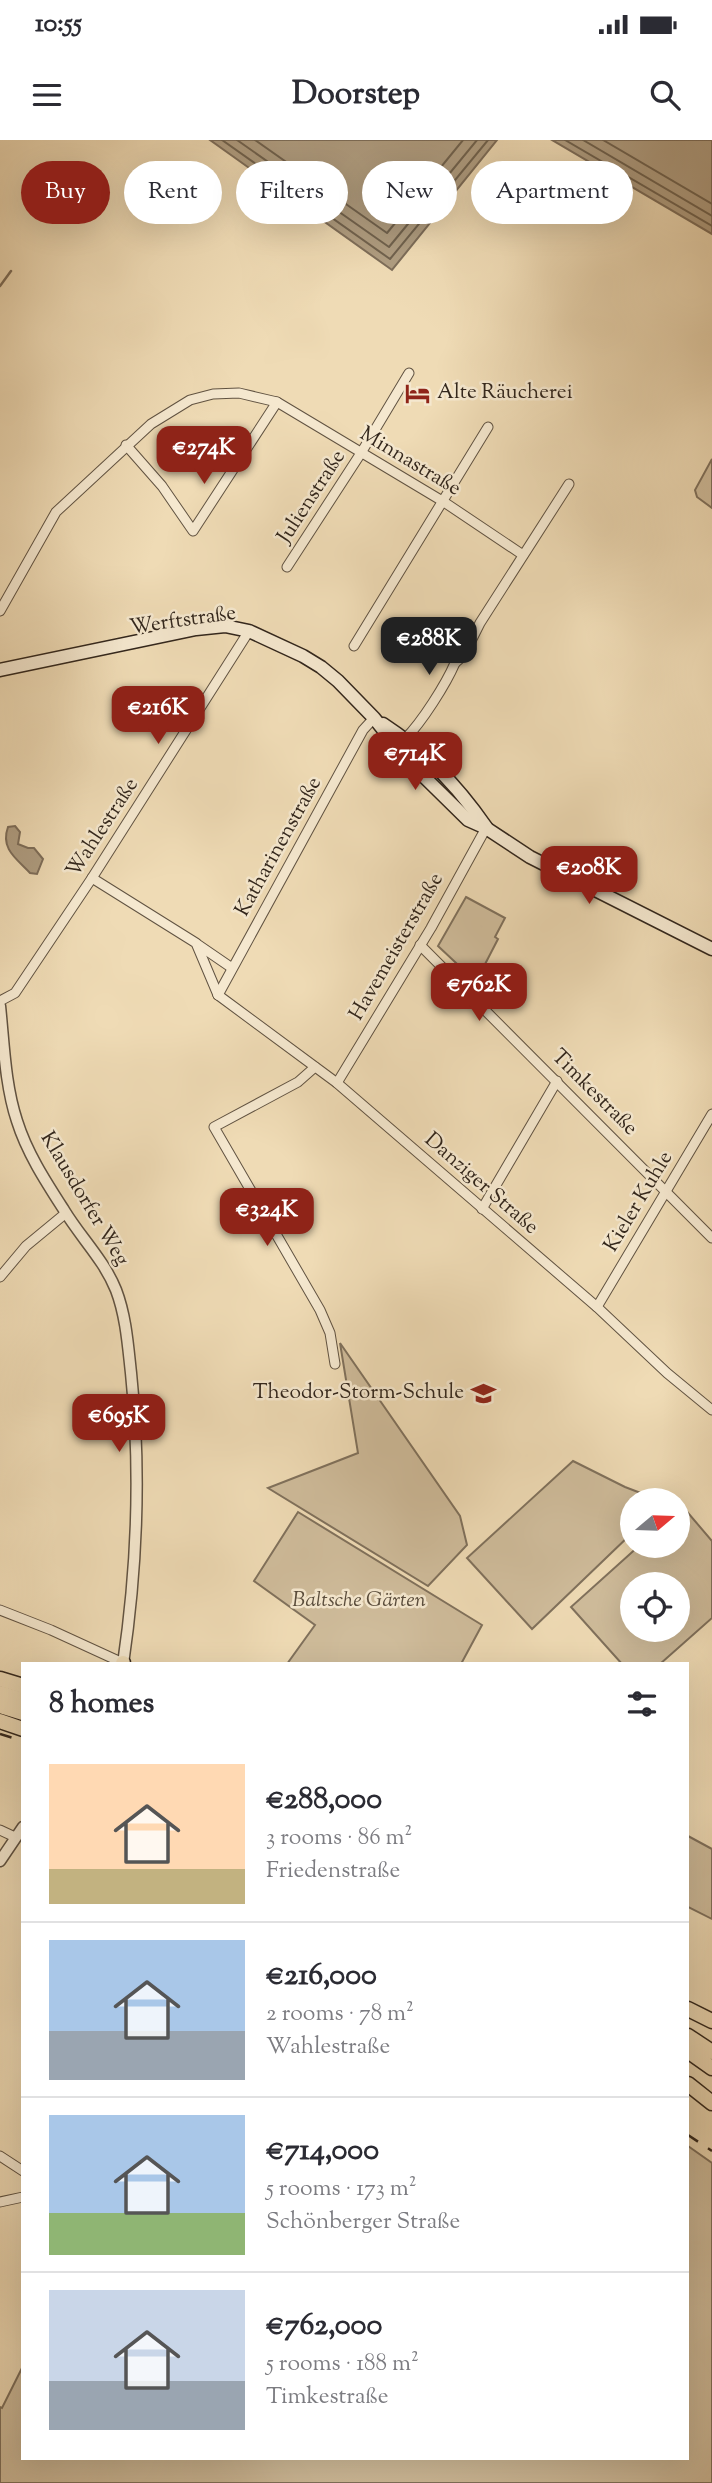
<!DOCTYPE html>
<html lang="en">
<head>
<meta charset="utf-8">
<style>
	:root { --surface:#fff; --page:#f2f2f3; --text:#2b2b33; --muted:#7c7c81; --line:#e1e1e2; --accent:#8f2418 }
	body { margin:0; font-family:"Sorts Mill Goudy",serif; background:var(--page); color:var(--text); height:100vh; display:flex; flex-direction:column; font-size:26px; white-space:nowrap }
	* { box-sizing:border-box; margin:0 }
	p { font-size:23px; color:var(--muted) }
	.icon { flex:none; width:38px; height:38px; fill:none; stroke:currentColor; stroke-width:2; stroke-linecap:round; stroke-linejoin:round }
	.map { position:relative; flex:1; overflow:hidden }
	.drawer { position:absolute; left:21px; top:1522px; width:668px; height:798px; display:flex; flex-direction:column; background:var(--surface); border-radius:0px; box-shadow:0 7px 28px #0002 }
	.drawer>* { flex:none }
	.guide { position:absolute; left:21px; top:21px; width:670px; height:63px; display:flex; gap:14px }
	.needle { width:46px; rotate:71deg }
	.controls { position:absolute; left:620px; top:1348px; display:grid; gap:14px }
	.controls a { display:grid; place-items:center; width:70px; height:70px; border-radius:50%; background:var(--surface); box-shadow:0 7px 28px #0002; font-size:35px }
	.price { position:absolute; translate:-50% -60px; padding:0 16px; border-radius:14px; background:var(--accent); color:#fff; font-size:23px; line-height:46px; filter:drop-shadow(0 2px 4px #0008) }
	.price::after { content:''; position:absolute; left:50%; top:42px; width:21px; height:16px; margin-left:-10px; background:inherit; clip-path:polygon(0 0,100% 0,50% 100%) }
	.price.on { background:#222; color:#fff }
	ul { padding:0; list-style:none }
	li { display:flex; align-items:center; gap:21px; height:175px; padding:0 28px }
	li+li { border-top:2px solid var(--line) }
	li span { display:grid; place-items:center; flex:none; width:196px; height:140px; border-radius:0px; color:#555 }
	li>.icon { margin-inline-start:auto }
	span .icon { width:84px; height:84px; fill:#fffc; stroke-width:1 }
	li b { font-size:30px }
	h2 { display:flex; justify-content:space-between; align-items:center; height:84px; padding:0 28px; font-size:30px }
	.chip { padding:0 24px; border-radius:32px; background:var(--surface); box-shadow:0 7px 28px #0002; font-size:24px; line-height:63px }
	.chip.on { background:var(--accent); color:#fff }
	.status { display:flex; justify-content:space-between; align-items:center; height:49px; padding:0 35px; background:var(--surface); direction:ltr }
	.status svg { height:19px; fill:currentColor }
	header { display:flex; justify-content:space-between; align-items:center; height:91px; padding:0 28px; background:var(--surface); font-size:32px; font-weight:700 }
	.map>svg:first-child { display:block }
</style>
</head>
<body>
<div class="status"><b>10:55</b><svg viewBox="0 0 49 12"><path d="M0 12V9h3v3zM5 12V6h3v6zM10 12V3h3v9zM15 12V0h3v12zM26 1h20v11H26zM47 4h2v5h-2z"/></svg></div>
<header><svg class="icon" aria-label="menu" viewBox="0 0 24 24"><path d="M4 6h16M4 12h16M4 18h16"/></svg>Doorstep<svg class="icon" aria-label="search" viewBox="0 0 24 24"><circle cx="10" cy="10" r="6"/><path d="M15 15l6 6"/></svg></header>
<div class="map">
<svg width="712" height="2343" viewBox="0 0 712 2343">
	<rect width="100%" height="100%" fill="#efdbb5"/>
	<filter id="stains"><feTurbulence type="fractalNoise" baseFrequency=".00286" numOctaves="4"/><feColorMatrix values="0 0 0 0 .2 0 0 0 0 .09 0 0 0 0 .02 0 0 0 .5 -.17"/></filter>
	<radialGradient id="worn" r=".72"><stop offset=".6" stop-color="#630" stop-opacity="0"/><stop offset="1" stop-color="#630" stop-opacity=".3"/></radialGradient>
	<g fill="#cfbc9b" stroke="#80715c" stroke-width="2" fill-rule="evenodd">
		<path d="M 712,319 L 712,368 L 697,357 L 695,350 Z"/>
		<path d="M 466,757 L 505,778 L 495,797 L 498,799 L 482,830 L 472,838 L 438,806 Z"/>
		<path d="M 340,1203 L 460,1376 L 467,1405 L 428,1446 L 268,1348 L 358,1313 Z"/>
		<path d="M 573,1321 L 625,1347 L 659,1360 L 632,1360 L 632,1393 L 532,1489 L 467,1418 Z"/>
		<path d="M 683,1367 L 712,1401 L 712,1478 L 660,1524 L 622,1524 L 571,1467 L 640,1405 L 677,1405 L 677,1372 ZM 632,1444 L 677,1444 L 677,1489 L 632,1489 Z"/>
		<path d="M 298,1372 L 482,1485 L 461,1524 L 287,1524 L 315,1485 L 254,1441 Z"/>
		<path d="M 688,1696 L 712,1709 L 712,1779 L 688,1767 Z"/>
		<path d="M 688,2006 L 712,2023 L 712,2343 L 0,2343 L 0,2267 L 2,2268 L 23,2226 L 23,2319 L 688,2319 Z"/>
	</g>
	<g fill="#af9d81" stroke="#7d6d59" stroke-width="2">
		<path d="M 210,0 L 497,0 L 392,130 Z"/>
		<path d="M 552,0 L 712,0 L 712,94 Z"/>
		<path d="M 15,686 L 20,692 L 18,704 L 28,708 L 34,708 L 43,719 L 37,734 L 30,733 C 17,719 0,709 8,687 Z"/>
	</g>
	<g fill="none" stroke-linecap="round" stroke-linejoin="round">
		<g stroke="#70624e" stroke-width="2">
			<path d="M 222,0 L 390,119 L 488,0"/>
			<path d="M 237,0 L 389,107 L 477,0"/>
			<path d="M 255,0 L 387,93 L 463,0"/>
			<path d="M 565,0 L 712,86"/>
			<path d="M 583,0 L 712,76"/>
			<path d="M 603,0 L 712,64"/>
		</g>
		<path stroke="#7d6d59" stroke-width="2.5" d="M 0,146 L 11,131"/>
		<defs>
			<g id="minor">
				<path d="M 126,305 L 162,346 L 193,391 L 277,262"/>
				<path d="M 287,427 L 361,313 L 409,233"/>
				<path d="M 0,471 L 56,372 L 151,284 L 190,260 L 213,254 L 239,253 L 277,262 L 444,362 L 523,415"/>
				<path d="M 354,506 L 488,287"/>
				<path d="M 456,522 L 464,515 L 480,483 L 569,344"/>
				<path d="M 405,599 C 422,582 446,544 455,523 C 461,511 461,503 473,495"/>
				<path d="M 92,738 L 196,803 L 218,855"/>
				<path d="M 197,804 L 232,828"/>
				<path d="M 420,805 L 712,1098"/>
				<path d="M 218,855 L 337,943 L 597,1167 L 667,1233 L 712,1270"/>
				<path d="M 218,855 L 363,590 L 374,578"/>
				<path d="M 0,861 L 15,853 L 92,738 L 249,491"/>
				<path d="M 315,927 L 298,942 L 214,987 L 320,1170 L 330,1193 L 335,1224"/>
				<path d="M 337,943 L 431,788 L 486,688"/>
				<path d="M 482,1069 L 557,941"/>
				<path d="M 0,1137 L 26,1106 L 66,1073"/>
				<path d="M 597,1167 L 712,974"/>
				<path d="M 0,1470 L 51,1490 L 123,1523"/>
				<path d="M 0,1690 L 15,1697"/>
				<path d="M 0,2016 L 23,2031"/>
				<path d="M 0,2062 L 23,2057"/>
			</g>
			<g id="tertiary">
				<path d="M 0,866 C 4,904 5,945 17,981 C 27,1013 46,1042 64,1070 C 81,1098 104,1120 116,1150 C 126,1176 128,1206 131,1233 C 141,1330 137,1429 123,1524"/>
				<path d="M 0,1721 L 23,1687"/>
			</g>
			<g id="secondary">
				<path d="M 0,530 L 196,489 L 225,486 L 249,491 L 303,516 L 321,527 L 338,541 L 374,578 L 409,622 L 468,680 L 486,688 L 530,717 L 712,809"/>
				<path d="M 383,584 C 423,610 459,648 486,687"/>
			</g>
			<g id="trunk">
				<path d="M 123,1523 L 123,1524"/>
				<path d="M 0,1539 L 23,1546"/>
				<path d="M 0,1553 L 23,1560"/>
				<path d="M 0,1566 L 23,1573"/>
				<path d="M 0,1581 L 23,1589"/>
				<path d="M 688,1869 L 712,1881"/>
				<path d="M 688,1896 L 712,1912"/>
				<path d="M 688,1911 L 712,1928"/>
				<path d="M 688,1944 L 712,1963"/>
			</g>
		</defs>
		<use href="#minor" stroke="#615342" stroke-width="11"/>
		<use href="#tertiary" stroke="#615342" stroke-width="13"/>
		<use href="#secondary" stroke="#32261c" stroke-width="15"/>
		<use href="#trunk" stroke="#32261c" stroke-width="17"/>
		<use href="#minor" stroke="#f5e8cf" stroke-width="9"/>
		<use href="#tertiary" stroke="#f5e8cf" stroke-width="10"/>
		<use href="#secondary" stroke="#f5e8cf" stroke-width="12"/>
		<use href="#trunk" stroke="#efdbb5" stroke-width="14"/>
		<g stroke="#32261c" stroke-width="2.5" stroke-dasharray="12 12" stroke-linecap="butt">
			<path d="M 0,1594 L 23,1601"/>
			<path d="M 688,1995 L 712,2011"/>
		</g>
	</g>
	<defs>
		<symbol id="hotel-bare" viewBox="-9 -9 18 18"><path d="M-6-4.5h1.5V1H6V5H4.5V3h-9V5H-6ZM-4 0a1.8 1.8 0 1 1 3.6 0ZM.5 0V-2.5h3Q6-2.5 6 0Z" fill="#8f2418" stroke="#f5e8cf" stroke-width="2.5" paint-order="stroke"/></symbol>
		<symbol id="school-bare" viewBox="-9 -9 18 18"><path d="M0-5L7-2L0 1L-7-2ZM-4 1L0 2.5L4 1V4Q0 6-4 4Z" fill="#8f2418" stroke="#f5e8cf" stroke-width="2.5" paint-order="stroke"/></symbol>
	</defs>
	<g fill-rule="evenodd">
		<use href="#hotel-bare" x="400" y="236" width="35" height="35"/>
		<use href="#school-bare" x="466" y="1236" width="35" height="35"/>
	</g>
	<g text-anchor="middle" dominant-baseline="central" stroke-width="5" stroke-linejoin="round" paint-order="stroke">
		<g font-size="21" fill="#32261c" stroke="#f5e8cf" text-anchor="start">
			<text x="437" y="253">Alte Räucherei</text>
			<text x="464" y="1253" text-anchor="end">Theodor-Storm-Schule</text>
		</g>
		<g font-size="21" fill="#32261c" stroke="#f5e8cf">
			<text transform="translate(410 322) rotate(31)">Minnastraße</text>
			<text transform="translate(312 357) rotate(-57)">Julienstraße</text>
			<text transform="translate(183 481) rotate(-8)">Werftstraße</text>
			<text transform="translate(103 688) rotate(-57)">Wahlestraße</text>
			<text transform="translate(279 707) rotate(-61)">Katharinenstraße</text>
			<text transform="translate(397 807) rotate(-60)">Havemeisterstraße</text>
			<text transform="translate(594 953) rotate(45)">Timkestraße</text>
			<text transform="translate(481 1044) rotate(41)">Danziger Straße</text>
			<text transform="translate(84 1059) rotate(59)">Klausdorfer Weg</text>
			<text transform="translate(639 1062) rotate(-59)">Kieler Kuhle</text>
		</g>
		<g font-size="21" font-style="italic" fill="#594c3c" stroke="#f5e8cf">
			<text x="359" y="1461">Baltsche Gärten</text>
		</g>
	</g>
	<rect width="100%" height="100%" filter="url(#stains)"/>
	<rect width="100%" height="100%" fill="url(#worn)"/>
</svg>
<div class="controls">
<a><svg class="needle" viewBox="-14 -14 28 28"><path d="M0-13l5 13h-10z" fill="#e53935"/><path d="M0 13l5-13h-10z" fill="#7c7c81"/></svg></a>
<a><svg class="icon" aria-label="locate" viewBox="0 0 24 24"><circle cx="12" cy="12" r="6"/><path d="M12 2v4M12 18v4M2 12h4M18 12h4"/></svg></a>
</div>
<b class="price" style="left:204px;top:346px">€274K</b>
<b class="price on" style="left:429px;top:537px">€288K</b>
<b class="price" style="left:158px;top:606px">€216K</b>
<b class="price" style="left:415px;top:652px">€714K</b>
<b class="price" style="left:589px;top:766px">€208K</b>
<b class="price" style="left:479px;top:883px">€762K</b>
<b class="price" style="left:267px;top:1108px">€324K</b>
<b class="price" style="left:119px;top:1314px">€695K</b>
<div class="guide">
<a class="chip on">Buy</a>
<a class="chip">Rent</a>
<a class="chip">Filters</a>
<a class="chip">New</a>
<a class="chip">Apartment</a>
</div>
<section class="drawer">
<h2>8 homes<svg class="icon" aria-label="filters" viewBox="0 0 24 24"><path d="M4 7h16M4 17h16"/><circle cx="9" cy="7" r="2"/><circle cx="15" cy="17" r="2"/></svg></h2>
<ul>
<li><span style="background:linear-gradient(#ffd9b3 75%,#c2b280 0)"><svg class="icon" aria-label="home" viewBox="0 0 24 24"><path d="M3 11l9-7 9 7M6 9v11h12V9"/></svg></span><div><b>€288,000</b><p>3 rooms · 86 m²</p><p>Friedenstraße</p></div></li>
<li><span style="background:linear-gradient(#a9c7e8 65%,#9aa5b1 0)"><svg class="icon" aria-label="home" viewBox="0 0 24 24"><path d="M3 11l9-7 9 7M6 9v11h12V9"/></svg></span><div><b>€216,000</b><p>2 rooms · 78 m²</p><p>Wahlestraße</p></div></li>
<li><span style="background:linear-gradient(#a9c7e8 70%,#8fb573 0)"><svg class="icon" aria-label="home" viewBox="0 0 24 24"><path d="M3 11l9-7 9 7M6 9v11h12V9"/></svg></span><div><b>€714,000</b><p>5 rooms · 173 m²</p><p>Schönberger Straße</p></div></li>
<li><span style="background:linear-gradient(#c9d6e8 65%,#9aa5b1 0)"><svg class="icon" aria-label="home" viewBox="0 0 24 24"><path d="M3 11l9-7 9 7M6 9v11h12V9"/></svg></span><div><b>€762,000</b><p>5 rooms · 188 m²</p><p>Timkestraße</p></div></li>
</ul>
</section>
</div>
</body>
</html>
